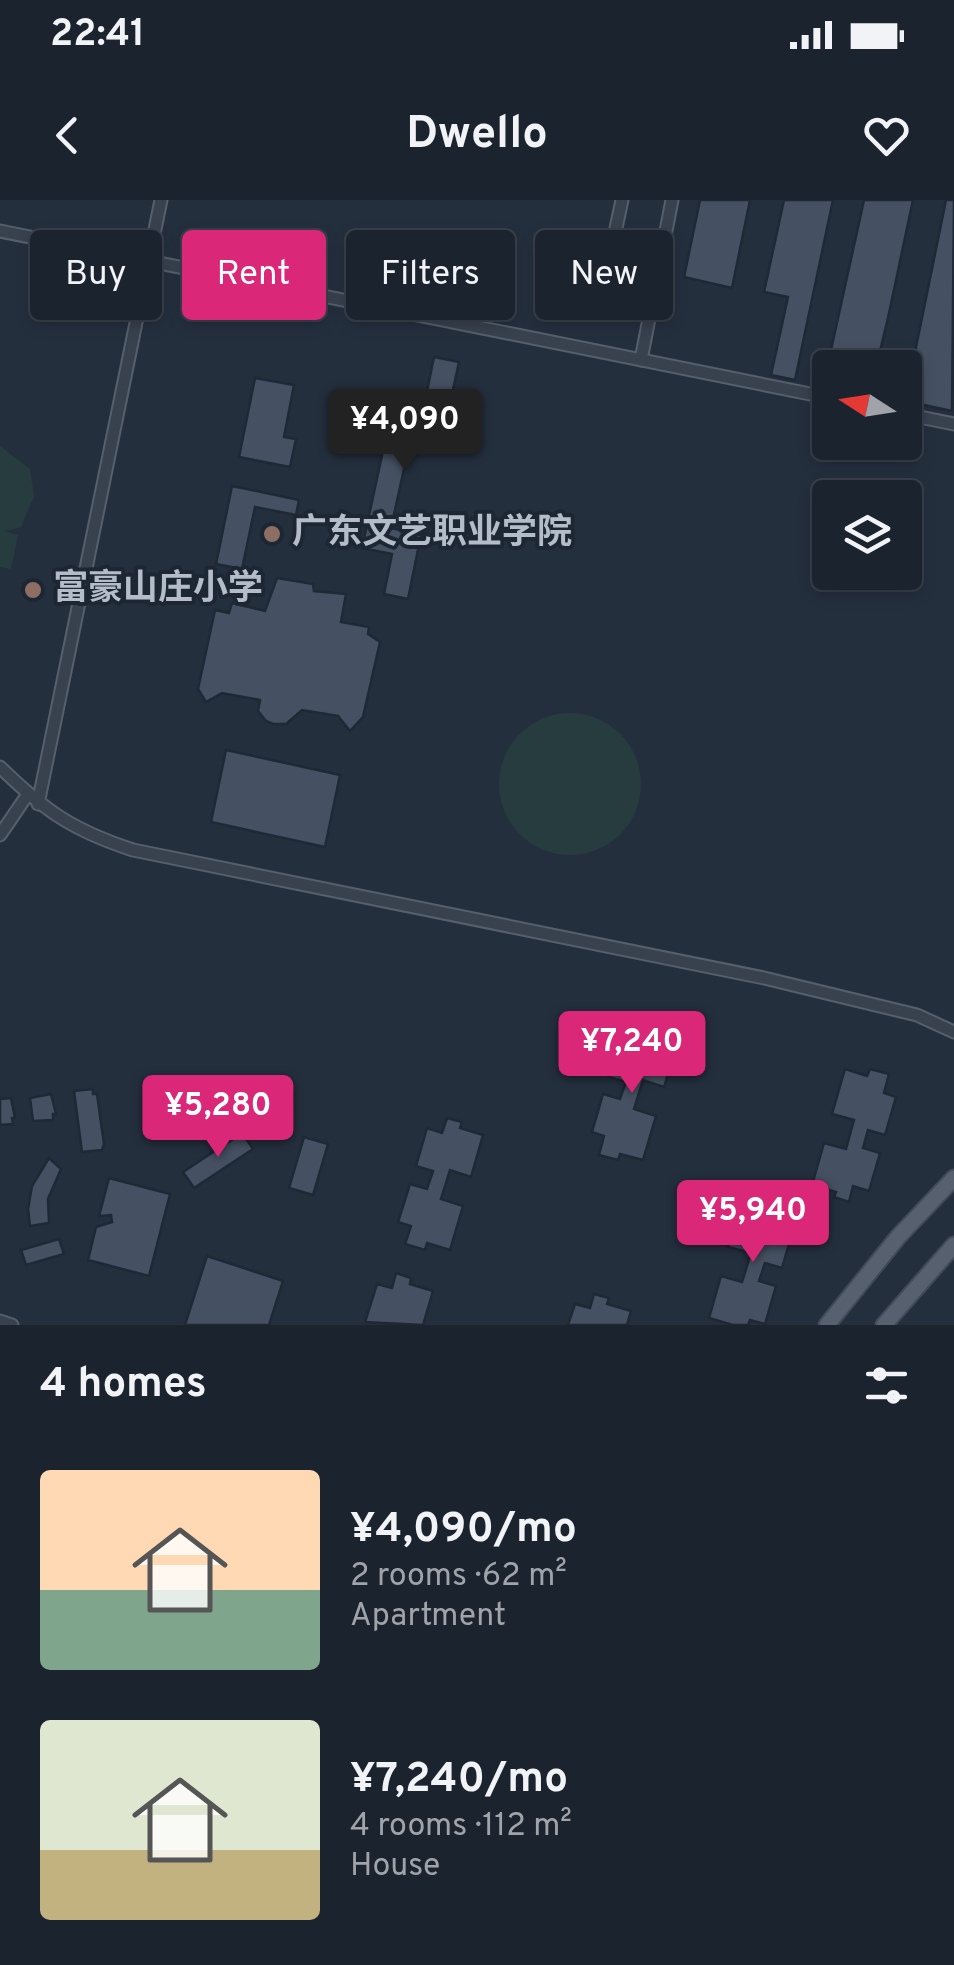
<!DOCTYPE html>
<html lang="en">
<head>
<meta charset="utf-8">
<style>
	:root { --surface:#1b232e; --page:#242b36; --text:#f1f3f6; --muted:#a0a4aa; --line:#39404a; --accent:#db2777 }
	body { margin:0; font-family:Overpass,"Noto Sans SC",sans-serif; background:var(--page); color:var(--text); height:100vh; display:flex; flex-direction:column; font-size:38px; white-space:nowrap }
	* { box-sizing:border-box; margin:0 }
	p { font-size:32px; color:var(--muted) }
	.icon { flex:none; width:55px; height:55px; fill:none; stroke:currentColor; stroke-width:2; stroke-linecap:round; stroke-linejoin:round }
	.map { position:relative; height:1125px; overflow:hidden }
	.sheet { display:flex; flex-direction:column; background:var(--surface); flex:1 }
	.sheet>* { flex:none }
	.hud { position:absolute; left:30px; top:30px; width:895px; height:90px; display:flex; gap:20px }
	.needle { width:65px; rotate:282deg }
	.controls { position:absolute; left:812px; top:150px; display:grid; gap:20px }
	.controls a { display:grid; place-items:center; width:110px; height:110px; border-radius:10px; background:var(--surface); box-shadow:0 5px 15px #0003,0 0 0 2px var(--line); font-size:50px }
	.price { position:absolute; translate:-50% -85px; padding:0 22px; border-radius:10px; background:var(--accent); color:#fff; font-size:32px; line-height:65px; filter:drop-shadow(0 2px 5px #0008) }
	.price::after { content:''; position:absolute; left:50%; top:60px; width:30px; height:22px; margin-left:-15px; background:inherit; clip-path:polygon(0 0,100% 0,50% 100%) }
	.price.active { background:#222; color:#fff }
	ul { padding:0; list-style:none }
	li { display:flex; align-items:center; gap:30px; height:250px; padding:0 40px }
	li span { display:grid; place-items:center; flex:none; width:280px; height:200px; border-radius:10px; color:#555 }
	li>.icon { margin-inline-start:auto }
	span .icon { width:120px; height:120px; fill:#fffc; stroke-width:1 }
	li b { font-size:42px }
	h2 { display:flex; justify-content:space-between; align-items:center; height:120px; padding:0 40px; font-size:42px }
	.tag { padding:0 35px; border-radius:10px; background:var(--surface); box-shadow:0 5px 15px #0003,0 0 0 2px var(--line); font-size:35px; line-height:90px }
	.tag.active { background:var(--accent); color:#fff }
	.status { display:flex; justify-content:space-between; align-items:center; height:70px; padding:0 50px; background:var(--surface); direction:ltr }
	.status svg { height:28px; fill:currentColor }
	header { display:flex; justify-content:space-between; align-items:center; height:130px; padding:0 40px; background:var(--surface); font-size:45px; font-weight:700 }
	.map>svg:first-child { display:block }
</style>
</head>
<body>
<div class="status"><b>22:41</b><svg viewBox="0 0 49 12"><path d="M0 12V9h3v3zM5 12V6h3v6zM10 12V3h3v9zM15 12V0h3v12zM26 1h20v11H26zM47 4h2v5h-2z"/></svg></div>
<header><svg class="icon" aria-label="back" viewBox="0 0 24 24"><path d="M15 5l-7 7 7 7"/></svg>Dwello<svg class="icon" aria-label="heart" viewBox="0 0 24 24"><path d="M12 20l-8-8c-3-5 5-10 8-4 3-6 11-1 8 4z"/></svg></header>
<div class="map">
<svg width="954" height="1125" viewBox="0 0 954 1125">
	<rect width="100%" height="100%" fill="#242f3e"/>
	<g fill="#263c3f">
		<path d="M 0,246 L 30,269 L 34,296 L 21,327 L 5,331 L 18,335 L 11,369 L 0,367 Z"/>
		<circle cx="570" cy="584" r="71"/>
	</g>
	<g fill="#455162" stroke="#1f2835" stroke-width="2.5">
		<path d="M 700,0 L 750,0 L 732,88 L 684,77 Z"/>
		<path d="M 784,0 L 833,0 L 795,180 L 771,175 L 788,97 L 764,92 Z"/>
		<path d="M 864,0 L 913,0 L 888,118 L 876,168 L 827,168 Z"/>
		<path d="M 946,0 L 954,0 L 952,211 L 905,201 Z"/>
		<path d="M 434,157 L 459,162 L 445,227 L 415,220 L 404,269 L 391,328 L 421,335 L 408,399 L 384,394 L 392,354 L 362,348 L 396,190 L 426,196 Z"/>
		<path d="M 255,178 L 294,185 L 284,237 L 296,239 L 290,267 L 239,257 Z"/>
		<path d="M 232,286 L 299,300 L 296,315 L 255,307 L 242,369 L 216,364 Z"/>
		<path d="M 277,378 L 313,384 L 314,391 L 346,394 L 341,422 L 369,427 L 368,434 L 380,442 L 363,517 L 350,531 L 338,516 L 302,510 L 286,524 L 273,524 L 266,521 L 258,511 L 260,500 L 222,493 L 206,502 L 198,489 L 215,410 L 229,413 L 232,403 L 265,411 Z"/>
		<path d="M 226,550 L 340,575 L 325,647 L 211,622 Z"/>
		<path d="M 640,828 L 655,832 L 653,838 L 677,845 L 664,887 L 643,880 L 634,909 L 656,916 L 643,960 L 620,954 L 618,960 L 599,955 L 604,936 L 592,932 L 603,894 L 620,899 L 626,882 L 609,877 L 620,838 L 636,843 Z"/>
		<path d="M 845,869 L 867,876 L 870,869 L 889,874 L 884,893 L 896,897 L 885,935 L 868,930 L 863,948 L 880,953 L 869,991 L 853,986 L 849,1002 L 834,997 L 836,992 L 812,985 L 824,943 L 846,949 L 854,920 L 832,914 Z"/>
		<path d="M 93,889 L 93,894 L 97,894 L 104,944 L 102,950 L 82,952 L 74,891 Z"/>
		<path d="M 51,894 L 56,914 L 53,914 L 53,920 L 33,921 L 30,898 Z"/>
		<path d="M 274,894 L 293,895 L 291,916 L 286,923 L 269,931 L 270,919 L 242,916 L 243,902 L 274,903 Z"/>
		<path d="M 11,898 L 15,918 L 12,918 L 13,924 L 0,925 L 0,899 Z"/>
		<path d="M 447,918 L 462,922 L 460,928 L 483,935 L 471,977 L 450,970 L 441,999 L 463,1006 L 450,1050 L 427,1043 L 425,1050 L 405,1044 L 411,1026 L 398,1022 L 410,984 L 427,989 L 433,971 L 416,966 L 427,928 L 442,933 Z"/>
		<path d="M 242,933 L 253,949 L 194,988 L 183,972 Z"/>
		<path d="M 304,937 L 328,944 L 313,995 L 289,988 Z"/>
		<path d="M 49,958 L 61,969 L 48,999 L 49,1023 L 30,1026 L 28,1009 L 32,986 Z"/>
		<path d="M 109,978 L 170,994 L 149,1076 L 88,1060 L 96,1027 L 112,1022 L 111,1015 L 99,1016 Z"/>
		<path d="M 741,1002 L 764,1009 L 766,1002 L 786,1008 L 780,1027 L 793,1030 L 782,1068 L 765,1063 L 759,1081 L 776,1086 L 765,1124 L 750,1120 L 748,1125 L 733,1125 L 709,1118 L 721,1076 L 742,1082 L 751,1053 L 728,1047 Z"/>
		<path d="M 59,1039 L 64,1054 L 26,1065 L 21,1050 Z"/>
		<path d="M 207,1056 L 283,1081 L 269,1125 L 185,1125 Z"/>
		<path d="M 396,1073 L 411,1078 L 410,1084 L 433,1091 L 423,1125 L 365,1122 L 377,1084 L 392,1088 Z"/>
		<path d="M 594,1094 L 609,1098 L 607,1104 L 631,1111 L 627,1125 L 568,1125 L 575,1104 L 590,1108 Z"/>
	</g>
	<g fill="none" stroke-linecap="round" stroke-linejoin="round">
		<defs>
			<g id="minor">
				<path d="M 0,31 L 830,198"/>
				<path d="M 609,61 L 622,0"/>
				<path d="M 641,160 L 672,0"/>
				<path d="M 905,214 L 954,224"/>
				<path d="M 0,567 C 45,611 72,630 133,650 L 764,778 L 917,815 L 954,832"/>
				<path d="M 38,604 L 161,0"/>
				<path d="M 0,635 L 28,594"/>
				<path d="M 0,1121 L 12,1125"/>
			</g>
			<g id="major">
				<path d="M 827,1125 L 898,1037 L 954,978"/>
				<path d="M 884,1125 L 954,1045"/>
			</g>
		</defs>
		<use href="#minor" stroke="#565f6c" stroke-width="15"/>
		<use href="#major" stroke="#414a57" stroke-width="19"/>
		<use href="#minor" stroke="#38414e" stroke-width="11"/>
		<use href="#major" stroke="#56606e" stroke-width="15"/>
	</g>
	<g fill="#8d6e63" stroke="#1d2633" stroke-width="4">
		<circle cx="272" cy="334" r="10"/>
		<circle cx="33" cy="390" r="10"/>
	</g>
	<g text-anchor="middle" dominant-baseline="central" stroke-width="8" stroke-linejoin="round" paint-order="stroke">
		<g font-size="35" font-weight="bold" fill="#b4bcc9" stroke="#1d2633" text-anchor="start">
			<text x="292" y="334">广东文艺职业学院</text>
			<text x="53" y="390">富豪山庄小学</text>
		</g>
	</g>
</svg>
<div class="controls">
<a><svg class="needle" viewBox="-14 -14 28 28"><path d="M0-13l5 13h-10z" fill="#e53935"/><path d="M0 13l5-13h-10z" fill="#a0a4aa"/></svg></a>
<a><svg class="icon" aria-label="layers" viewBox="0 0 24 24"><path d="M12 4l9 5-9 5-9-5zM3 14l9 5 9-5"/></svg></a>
</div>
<b class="price active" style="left:405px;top:274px">¥4,090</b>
<b class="price" style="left:632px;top:896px">¥7,240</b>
<b class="price" style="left:218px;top:960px">¥5,280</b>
<b class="price" style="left:753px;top:1065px">¥5,940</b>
<div class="hud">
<a class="tag">Buy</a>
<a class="tag active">Rent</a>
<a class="tag">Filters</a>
<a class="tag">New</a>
</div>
</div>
<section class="sheet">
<h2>4 homes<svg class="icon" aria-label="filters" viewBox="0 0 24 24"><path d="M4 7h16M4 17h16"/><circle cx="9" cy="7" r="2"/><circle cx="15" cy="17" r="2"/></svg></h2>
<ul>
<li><span style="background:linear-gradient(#ffd9b3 60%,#7fa58c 0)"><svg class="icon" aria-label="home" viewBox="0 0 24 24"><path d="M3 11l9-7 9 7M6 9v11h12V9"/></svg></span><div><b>¥4,090/mo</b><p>2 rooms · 62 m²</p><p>Apartment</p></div></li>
<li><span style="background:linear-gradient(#dfe7d0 65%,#c2b280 0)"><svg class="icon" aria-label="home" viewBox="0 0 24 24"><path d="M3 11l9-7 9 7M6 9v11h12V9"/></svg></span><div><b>¥7,240/mo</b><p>4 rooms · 112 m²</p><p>House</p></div></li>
</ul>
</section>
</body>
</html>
